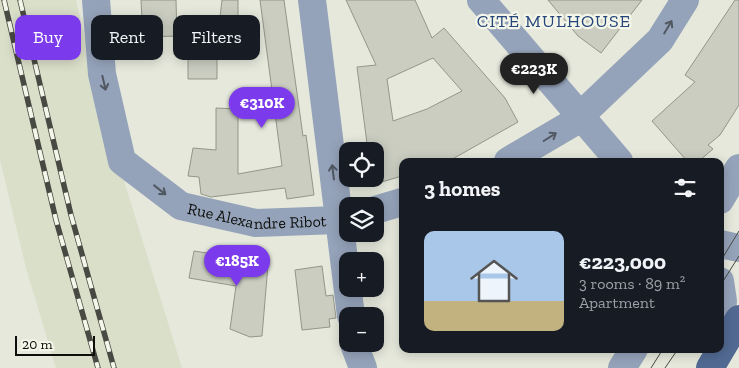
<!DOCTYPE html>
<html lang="en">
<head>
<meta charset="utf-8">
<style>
	:root { --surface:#171b24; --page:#242831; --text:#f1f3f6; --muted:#9ea1a6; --line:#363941; --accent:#7c3aed }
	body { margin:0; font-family:"Zilla Slab",serif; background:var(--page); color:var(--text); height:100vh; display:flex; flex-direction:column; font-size:19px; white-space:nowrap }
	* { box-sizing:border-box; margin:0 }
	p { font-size:16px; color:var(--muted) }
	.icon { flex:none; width:28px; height:28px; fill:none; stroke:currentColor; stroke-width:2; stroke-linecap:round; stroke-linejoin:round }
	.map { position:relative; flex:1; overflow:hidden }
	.drawer { position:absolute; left:399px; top:158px; width:325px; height:195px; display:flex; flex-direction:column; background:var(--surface); border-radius:10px; box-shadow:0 2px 12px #0003 }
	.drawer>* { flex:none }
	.top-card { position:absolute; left:15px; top:15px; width:309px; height:45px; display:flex; gap:10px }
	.tools { position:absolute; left:339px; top:142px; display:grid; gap:10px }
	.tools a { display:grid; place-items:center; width:45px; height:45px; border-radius:10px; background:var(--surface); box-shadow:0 2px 12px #0003; font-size:25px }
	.scale { position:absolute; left:15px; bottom:12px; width:80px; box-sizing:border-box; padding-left:5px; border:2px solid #0d0e0a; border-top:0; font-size:14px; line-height:18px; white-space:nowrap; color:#0d0e0a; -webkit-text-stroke:4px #f3f6e8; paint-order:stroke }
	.price { position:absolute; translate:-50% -42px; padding:0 11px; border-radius:18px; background:var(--accent); color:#fff; font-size:16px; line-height:32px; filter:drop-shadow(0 1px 2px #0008) }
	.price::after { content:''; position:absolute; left:50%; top:30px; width:15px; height:11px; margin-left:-8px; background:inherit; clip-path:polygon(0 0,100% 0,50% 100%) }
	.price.selected { background:#222; color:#fff }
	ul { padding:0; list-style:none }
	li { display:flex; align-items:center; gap:15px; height:125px; padding:0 25px }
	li+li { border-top:1px solid var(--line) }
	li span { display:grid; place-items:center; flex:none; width:140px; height:100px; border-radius:10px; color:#555 }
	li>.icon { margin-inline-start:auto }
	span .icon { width:60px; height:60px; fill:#fffc; stroke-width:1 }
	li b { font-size:21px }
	h2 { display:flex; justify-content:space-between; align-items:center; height:60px; padding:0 25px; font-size:21px }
	.tag { padding:0 18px; border-radius:10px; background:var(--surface); box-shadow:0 2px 12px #0003; font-size:18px; line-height:45px }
	.tag.selected { background:var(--accent); color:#fff }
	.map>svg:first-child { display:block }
</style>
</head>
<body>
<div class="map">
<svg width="739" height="368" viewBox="0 0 739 368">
	<rect width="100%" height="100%" fill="#e5e8db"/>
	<path fill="#dadfca" d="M 0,0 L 76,0 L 99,100 L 182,368 L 56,368 L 26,268 L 0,160 Z"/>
	<g fill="#cacdc0" stroke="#939689" fill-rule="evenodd">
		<path d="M 141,0 L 176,0 L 177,36 L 143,37 Z"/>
		<path d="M 222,0 L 238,0 L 238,50 L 216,52 Z"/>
		<path d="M 260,0 L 284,0 L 303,136 L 306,135 L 314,195 L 287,199 L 285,188 L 211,197 L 201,194 L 199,177 L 188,176 L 193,148 L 216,150 L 216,108 L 238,109 L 238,174 L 282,166 Z"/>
		<path d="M 346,0 L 415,0 L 432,38 L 444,28 L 505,98 L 518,122 L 449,161 L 402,161 L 402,176 L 375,184 L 375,151 L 368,151 L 357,67 L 376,65 ZM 433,58 L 462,91 L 427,109 L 393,121 L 387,79 Z"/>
		<path d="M 548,0 L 642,0 L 601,53 L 578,36 Z"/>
		<path d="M 735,0 L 739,0 L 739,105 L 720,135 L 708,145 L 713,149 L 699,161 L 687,161 L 652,121 L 695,82 L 685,75 Z"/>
		<path d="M 188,52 L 217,54 L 217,79 L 188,79 Z"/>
		<path d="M 194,251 L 264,262 L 264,266 L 268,265 L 262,336 L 250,337 L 230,329 L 236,286 L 189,278 Z"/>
		<path d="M 322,266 L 326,296 L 333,295 L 336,318 L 329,319 L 330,327 L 302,330 L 295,270 Z"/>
	</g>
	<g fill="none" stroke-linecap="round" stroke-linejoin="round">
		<g stroke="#95a3ba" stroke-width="28">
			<path id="s1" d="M 96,0 L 102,74 L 122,161 L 181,206 L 256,223 L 338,220 L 348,218"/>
			<path d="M 312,0 L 351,316"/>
			<path d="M 481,0 L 619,161"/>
			<path d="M 508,161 L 571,124 L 580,116 L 660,40 L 685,0"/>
			<path d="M 720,200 L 739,168"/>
			<path d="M 375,210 L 402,202"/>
			<path d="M 720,244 L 739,248"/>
			<path d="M 720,281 L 723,301 L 720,322"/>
			<path d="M 354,344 L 363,368"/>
			<path d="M 622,368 L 634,349"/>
		</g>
		<path stroke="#526a92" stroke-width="28" d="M 710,368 L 739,319"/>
		<g stroke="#474942" stroke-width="1">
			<path d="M 720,262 L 739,231"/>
			<path d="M 720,286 L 739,256"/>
			<path d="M 651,368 L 663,349"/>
			<path d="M 665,368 L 678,349"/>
		</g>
		<defs>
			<g id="rail">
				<path d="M 4,0 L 56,220 L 98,368"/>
				<path d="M 20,0 L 71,215 L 114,368"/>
			</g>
		</defs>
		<use href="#rail" stroke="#474942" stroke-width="5.5"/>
		<use href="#rail" stroke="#f3f6e8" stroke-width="4" stroke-dasharray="11" stroke-linecap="butt"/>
	</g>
	<defs><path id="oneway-shaft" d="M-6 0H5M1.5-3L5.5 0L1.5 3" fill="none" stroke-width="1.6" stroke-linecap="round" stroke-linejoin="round" transform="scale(1.25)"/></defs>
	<g stroke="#515862">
		<use href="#oneway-shaft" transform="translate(668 27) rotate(-59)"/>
		<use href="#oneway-shaft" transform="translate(104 83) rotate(77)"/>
		<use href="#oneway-shaft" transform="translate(550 137) rotate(-32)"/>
		<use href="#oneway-shaft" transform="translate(333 172) rotate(-97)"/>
		<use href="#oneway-shaft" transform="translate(160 190) rotate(38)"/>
	</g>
	<g text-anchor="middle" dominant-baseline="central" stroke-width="4.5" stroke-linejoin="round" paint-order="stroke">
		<g font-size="16" fill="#0d0e0a" stroke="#f3f6e8">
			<text stroke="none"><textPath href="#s1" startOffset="315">Rue Alexandre Ribot</textPath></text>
		</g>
		<g font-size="18" letter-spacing="1" fill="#26457b" stroke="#f3f6e8">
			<text x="554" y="21">CITÉ MULHOUSE</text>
		</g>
	</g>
</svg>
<div class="tools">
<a><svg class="icon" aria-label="locate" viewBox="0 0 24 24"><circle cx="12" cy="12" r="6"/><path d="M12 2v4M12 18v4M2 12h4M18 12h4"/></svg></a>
<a><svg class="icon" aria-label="layers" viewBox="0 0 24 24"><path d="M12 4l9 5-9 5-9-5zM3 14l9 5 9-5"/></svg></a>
<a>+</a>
<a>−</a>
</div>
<div class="scale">20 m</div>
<b class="price selected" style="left:534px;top:95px">€223K</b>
<b class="price" style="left:262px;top:129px">€310K</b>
<b class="price" style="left:237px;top:287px">€185K</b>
<div class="top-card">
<a class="tag selected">Buy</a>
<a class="tag">Rent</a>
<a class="tag">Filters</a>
</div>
<section class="drawer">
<h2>3 homes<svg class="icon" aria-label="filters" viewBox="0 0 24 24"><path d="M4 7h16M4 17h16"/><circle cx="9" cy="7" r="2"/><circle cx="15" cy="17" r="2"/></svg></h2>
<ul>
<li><span style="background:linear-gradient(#a9c7e8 70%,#c2b280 0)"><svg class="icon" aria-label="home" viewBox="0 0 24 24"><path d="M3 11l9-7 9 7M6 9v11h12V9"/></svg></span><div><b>€223,000</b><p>3 rooms · 89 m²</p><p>Apartment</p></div></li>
</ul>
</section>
</div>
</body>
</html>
